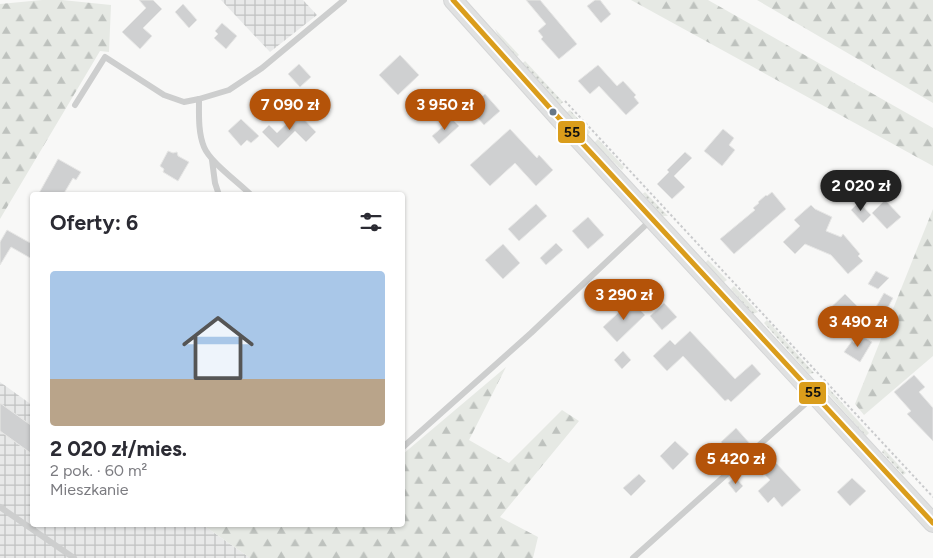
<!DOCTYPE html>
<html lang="pl">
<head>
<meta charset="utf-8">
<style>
	:root { --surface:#fff; --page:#f7f7f7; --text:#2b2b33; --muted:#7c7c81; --accent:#b45309 }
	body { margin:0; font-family:Figtree,sans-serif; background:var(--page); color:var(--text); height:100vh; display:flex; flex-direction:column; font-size:19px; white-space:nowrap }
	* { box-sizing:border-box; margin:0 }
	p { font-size:16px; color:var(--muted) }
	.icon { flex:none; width:28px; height:28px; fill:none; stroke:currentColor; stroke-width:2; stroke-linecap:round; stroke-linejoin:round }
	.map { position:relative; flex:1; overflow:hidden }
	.details { position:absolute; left:30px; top:192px; width:375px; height:335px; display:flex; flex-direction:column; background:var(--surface); border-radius:5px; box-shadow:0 1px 4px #0004 }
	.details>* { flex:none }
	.price { position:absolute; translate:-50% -42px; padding:0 11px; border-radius:18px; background:var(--accent); color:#fff; font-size:16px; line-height:32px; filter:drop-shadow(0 1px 2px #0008) }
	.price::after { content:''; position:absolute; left:50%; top:30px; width:15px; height:11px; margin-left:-8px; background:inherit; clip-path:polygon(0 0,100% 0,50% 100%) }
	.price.active { background:#222; color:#fff }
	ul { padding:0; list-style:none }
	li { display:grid; align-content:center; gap:10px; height:265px; padding:0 20px }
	li span { display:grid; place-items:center; height:155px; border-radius:5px; color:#555 }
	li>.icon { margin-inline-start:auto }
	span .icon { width:90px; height:90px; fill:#fffc; stroke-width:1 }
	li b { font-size:21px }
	h2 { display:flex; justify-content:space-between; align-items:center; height:60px; padding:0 20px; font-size:21px }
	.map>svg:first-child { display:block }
</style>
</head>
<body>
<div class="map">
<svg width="933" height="558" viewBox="0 0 933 558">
	<defs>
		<pattern id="industrial-grid" width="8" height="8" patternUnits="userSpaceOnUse" patternTransform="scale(1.25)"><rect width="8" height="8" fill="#e8e9e9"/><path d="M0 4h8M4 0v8" fill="none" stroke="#c0c2c2"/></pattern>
		<pattern id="grass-dots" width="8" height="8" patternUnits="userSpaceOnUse" patternTransform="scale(1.25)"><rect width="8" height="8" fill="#e6e9e4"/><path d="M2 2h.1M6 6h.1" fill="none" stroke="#bec2be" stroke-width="1.8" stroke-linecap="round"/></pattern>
		<pattern id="forest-firs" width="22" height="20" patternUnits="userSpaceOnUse" patternTransform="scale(1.25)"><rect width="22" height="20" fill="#e6e9e4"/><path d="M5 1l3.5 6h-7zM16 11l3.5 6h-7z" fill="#bec2be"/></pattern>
	</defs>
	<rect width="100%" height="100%" fill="#f8f8f7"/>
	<g fill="url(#industrial-grid)">
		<path d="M 221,0 L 303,0 L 317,15 L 270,52 Z"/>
		<path d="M 0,382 L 32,405 L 32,525 L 203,525 L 250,558 L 0,558 Z"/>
	</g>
	<g fill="url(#grass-dots)">
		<path d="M 495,29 L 519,55 L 515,58 L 500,40 Z"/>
		<path d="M 525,61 L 563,102 L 559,106 L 521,66 Z"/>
		<path d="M 570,110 L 590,132 L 588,135 L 566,113 Z"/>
		<path d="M 598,139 L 624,167 L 622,170 L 594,143 Z"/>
		<path d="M 645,192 L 668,216 L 662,216 L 643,194 Z"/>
		<path d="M 708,260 L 727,280 L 724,282 L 705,263 Z"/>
		<path d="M 734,286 L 758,312 L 753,314 L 731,289 Z"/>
		<path d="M 767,320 L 814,373 L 809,374 L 764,323 Z"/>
		<path d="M 825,384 L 869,433 L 866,436 L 822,387 Z"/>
		<path d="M 884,449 L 906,473 L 903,475 L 882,452 Z"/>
	</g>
	<g fill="url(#forest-firs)">
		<path d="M 42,0 L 62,0 L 111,5 L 109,52 L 100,51 L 0,219 L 0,4 Z"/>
		<path d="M 631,0 L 708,0 L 933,128 L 933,166 Z"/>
		<path d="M 757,0 L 933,0 L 933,103 Z"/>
		<path d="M 933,209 L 933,356 L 864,415 L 855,404 Z"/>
		<path d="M 506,367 L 469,440 L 509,463 L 562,410 L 579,421 L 500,517 L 538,537 L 533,558 L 250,558 L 203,525 L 402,525 L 403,454 Z"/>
	</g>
	<g fill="#cfd0d1" stroke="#e7e7e6">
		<path d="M 139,0 L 153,0 L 162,9 L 143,28 L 152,36 L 140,49 L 122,32 L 146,8 Z"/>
		<path d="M 526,0 L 540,0 L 577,44 L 559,59 L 541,39 L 543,37 L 538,31 L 546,24 Z"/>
		<path d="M 595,0 L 600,0 L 611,14 L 601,23 L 587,6 Z"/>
		<path d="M 183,4 L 197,20 L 189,28 L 175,12 Z"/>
		<path d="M 222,23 L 237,36 L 226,49 L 214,38 L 218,34 L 215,31 Z"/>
		<path d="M 400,55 L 419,75 L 398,95 L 379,75 Z"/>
		<path d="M 299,64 L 311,77 L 300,87 L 288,74 Z"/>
		<path d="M 598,65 L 617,86 L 623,81 L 636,95 L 634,97 L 639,103 L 626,115 L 599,86 L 590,94 L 578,81 Z"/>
		<path d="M 485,94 L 500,111 L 484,125 L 469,108 Z"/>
		<path d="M 298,113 L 316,132 L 306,142 L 295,131 L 278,148 L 262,132 L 269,125 L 277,133 Z"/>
		<path d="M 241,119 L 259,136 L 251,143 L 247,140 L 241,146 L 228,131 Z"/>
		<path d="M 452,119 L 459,126 L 439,144 L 432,136 Z"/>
		<path d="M 510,129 L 537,158 L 539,155 L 553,170 L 536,186 L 515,163 L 490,186 L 470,165 Z"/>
		<path d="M 723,129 L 734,138 L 729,145 L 735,150 L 722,166 L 704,151 Z"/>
		<path d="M 168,151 L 173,153 L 177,152 L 178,156 L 189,162 L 178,181 L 163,172 L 164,169 L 160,166 Z"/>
		<path d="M 685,152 L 692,158 L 674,176 L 685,187 L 672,199 L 657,184 L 669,172 L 667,170 Z"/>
		<path d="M 58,159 L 81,172 L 76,180 L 73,178 L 63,195 L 38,195 Z"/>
		<path d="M 772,192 L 786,209 L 734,254 L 720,239 L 755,210 L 753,208 L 759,203 L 758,202 L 766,195 L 767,196 Z"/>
		<path d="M 885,200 L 901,217 L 887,229 L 872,213 Z"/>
		<path d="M 859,202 L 871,215 L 863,223 L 851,210 Z"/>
		<path d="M 536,204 L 547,216 L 519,241 L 508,229 Z"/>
		<path d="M 811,205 L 815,209 L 832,217 L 826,231 L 841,237 L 843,234 L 860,254 L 858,256 L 863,261 L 848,274 L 831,255 L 805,244 L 795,254 L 783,242 L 800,226 L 794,220 Z"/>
		<path d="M 588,217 L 604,235 L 588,249 L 572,231 Z"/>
		<path d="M 7,230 L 32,244 L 32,259 L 11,247 L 0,265 L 0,242 Z"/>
		<path d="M 556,243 L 563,250 L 546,265 L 540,258 Z"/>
		<path d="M 503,244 L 520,263 L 503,279 L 485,260 Z"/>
		<path d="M 876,271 L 889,278 L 878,289 L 868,284 Z"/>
		<path d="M 884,293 L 893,298 L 885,313 L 876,307 Z"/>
		<path d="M 845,294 L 859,308 L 838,328 L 824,314 Z"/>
		<path d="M 631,301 L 645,315 L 617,342 L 603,327 Z"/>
		<path d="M 664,303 L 677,317 L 662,330 L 650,316 Z"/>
		<path d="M 690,331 L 735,379 L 752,364 L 761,374 L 731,402 L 728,399 L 725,401 L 683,356 L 667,371 L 653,356 L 670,340 L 675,345 Z"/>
		<path d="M 859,334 L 872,342 L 860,362 L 844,352 L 852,341 L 854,343 Z"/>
		<path d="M 623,351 L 631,360 L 622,369 L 614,360 Z"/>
		<path d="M 914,375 L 925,387 L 919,392 L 933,408 L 933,441 L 907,414 L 911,411 L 894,392 Z"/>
		<path d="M 0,403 L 32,426 L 32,454 L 0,431 Z"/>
		<path d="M 736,428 L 751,445 L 736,459 L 721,442 Z"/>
		<path d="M 675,441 L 689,454 L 673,470 L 660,456 Z"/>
		<path d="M 763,449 L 801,490 L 782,507 L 774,497 L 768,503 L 758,491 L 770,480 L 756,465 L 749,472 L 743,466 Z"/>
		<path d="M 639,474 L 646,481 L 631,496 L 623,488 Z"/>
		<path d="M 735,477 L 743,486 L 736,493 L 728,483 Z"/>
		<path d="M 852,478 L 866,491 L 850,506 L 837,492 Z"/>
	</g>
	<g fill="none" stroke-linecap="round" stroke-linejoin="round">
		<defs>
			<path id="secondary" d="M 453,0 L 558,117 L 933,523"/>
		</defs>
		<use href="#secondary" stroke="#d4d5d6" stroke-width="20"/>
		<path stroke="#c9cacc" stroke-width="2" stroke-dasharray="2.5 2.5" stroke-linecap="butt" d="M 565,101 L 933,497"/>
		<g stroke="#cdcece" stroke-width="6">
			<path d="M 199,99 C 199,115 198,132 204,147 C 210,162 238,182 251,195"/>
			<path d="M 75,105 L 105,57 L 164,95 L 184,102 L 199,99 L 229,90 L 262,68 L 344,0"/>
			<path d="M 212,160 L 215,183 L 219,195"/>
			<path d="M 402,448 L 531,333 L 651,220"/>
			<path d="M 0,507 L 74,558"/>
			<path d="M 633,558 L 814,396"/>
		</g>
		<use href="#secondary" stroke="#e0e1e1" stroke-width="18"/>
		<defs>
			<path id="bus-1" d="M 453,0 L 558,117 L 933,523"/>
		</defs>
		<use href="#bus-1" stroke="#fff" stroke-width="9"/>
		<use href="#bus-1" stroke="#da9d1b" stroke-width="5"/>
	</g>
	<circle fill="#687887" stroke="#fff" stroke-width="2" cx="553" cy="112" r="4.5"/>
	<g stroke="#fff" stroke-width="2">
		<rect x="557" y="120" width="29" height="24" rx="5" fill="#da9d1b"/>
		<rect x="798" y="381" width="29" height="24" rx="5" fill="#da9d1b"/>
	</g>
	<g font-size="14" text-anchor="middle" font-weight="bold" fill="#111">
		<text x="572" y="137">55</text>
		<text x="813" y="397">55</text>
	</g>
</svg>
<b class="price" style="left:290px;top:131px">7 090 zł</b>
<b class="price" style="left:445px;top:131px">3 950 zł</b>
<b class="price active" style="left:861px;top:212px">2 020 zł</b>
<b class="price" style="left:624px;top:321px">3 290 zł</b>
<b class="price" style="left:858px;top:348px">3 490 zł</b>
<b class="price" style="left:736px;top:485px">5 420 zł</b>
<section class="details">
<h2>Oferty: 6<svg class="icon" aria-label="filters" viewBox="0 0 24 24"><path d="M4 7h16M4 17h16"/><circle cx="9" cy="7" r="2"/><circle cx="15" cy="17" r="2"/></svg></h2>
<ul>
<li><span style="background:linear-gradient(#a9c7e8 70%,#b9a48a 0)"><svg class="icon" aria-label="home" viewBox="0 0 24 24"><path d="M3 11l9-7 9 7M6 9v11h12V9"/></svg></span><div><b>2 020 zł/mies.</b><p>2 pok. · 60 m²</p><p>Mieszkanie</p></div></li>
</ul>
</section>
</div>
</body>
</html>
